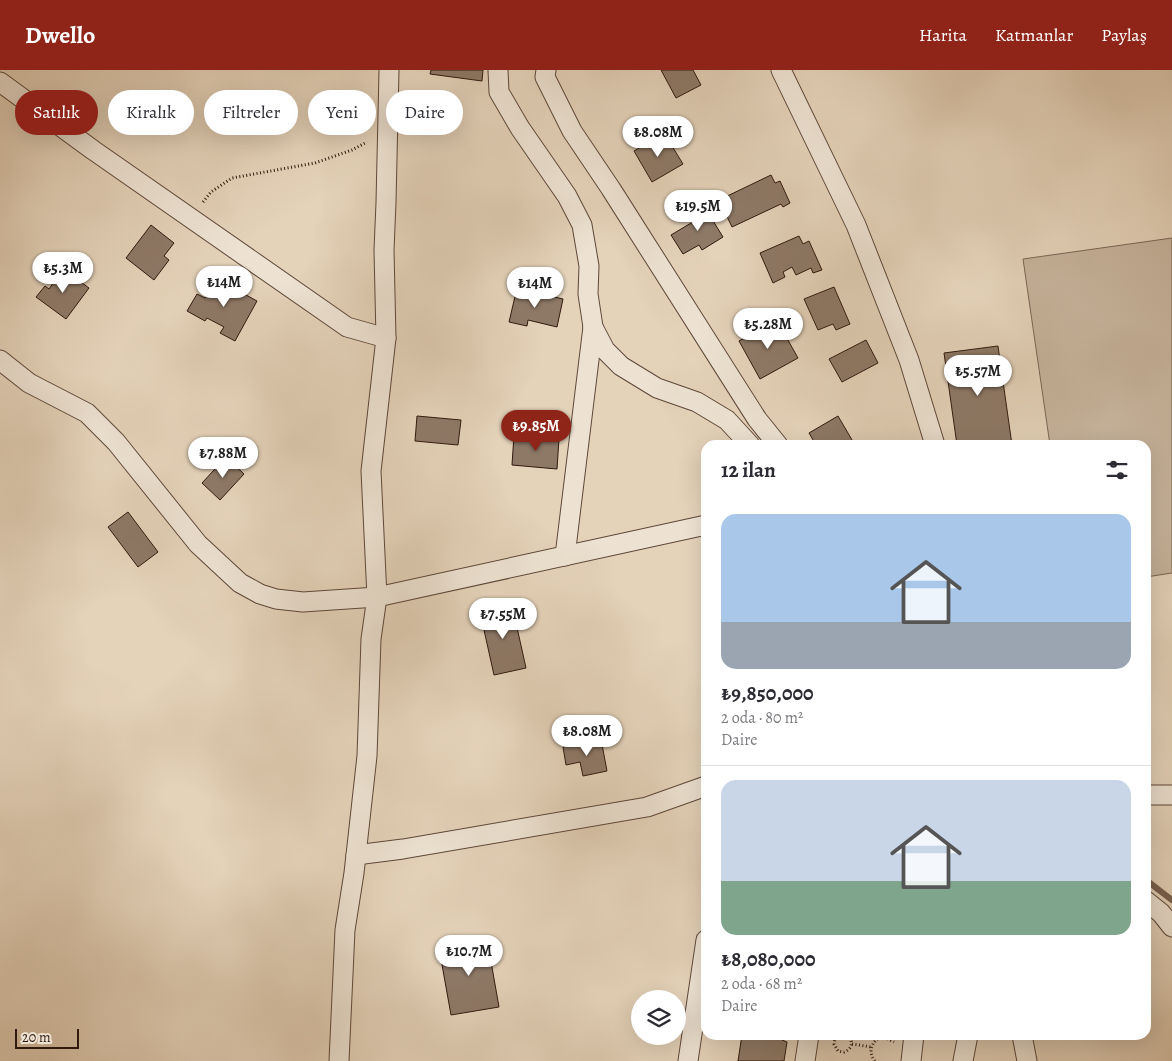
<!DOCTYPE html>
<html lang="tr">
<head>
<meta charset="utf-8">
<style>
	:root { --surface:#fff; --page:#f7f7f7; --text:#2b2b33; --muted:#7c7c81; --line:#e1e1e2; --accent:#8f2418 }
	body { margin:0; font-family:Alegreya,serif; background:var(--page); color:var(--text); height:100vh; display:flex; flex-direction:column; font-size:19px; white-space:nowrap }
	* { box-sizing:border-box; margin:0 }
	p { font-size:16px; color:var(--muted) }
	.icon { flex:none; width:28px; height:28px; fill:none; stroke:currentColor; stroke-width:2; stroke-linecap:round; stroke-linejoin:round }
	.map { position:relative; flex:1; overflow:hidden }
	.drawer { position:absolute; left:701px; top:370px; width:450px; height:600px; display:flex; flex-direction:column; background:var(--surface); border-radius:15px; box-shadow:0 5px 20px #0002 }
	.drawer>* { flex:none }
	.hud { position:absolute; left:15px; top:20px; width:475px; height:45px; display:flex; gap:10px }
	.buttons { position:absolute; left:631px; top:920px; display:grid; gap:10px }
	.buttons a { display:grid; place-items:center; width:55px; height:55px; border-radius:50%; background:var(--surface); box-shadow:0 5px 20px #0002; font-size:25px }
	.scale { position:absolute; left:15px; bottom:12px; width:64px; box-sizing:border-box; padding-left:5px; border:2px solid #31190e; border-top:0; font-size:14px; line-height:18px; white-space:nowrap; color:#31190e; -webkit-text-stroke:4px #ede2d2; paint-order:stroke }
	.price { position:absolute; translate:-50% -42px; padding:0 11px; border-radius:18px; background:#fff; color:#222; font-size:16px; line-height:32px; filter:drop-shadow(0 1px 2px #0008) }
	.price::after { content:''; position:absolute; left:50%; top:30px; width:15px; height:11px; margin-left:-8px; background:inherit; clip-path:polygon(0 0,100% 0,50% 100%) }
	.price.selected { background:var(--accent); color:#fff }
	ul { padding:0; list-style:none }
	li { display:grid; align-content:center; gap:10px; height:265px; padding:0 20px }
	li+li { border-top:1px solid var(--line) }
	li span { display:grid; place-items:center; height:155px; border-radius:15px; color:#555 }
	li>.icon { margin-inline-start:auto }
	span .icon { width:90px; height:90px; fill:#fffc; stroke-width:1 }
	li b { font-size:21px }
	h2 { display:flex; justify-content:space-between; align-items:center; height:60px; padding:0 20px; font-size:21px }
	.chip { padding:0 18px; border-radius:22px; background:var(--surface); box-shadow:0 5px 20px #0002; font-size:18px; line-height:45px }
	.chip.selected { background:var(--accent); color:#fff }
	header { display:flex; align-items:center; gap:30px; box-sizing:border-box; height:70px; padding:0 25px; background:var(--accent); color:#fff }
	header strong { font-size:24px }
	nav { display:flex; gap:28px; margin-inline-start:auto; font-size:18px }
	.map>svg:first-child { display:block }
</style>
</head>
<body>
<header>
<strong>Dwello</strong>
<nav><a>Harita</a><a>Katmanlar</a><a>Paylaş</a></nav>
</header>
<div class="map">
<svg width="1172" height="991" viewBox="0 0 1172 991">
	<rect width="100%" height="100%" fill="#e4d2b9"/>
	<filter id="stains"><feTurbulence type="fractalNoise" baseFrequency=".004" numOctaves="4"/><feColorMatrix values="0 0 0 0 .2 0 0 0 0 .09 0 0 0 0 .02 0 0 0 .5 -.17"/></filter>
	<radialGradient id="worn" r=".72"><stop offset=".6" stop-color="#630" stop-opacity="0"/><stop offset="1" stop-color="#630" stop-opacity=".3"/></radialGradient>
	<path fill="#c6b39c" stroke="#7c6655" d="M 1172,168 L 1172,503 L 1146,507 L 1146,375 L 1050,375 L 1023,189 Z"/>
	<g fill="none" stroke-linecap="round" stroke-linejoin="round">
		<path stroke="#786252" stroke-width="6" d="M 1146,810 L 1172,830"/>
	</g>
	<g fill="#8e7967" stroke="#31190e">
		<path d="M 431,0 L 483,0 L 482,11 L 430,4 Z"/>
		<path d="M 661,0 L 693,0 L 701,15 L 676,28 Z"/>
		<path d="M 664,63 L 683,94 L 652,112 L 634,81 Z"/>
		<path d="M 771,105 L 775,113 L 780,111 L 790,133 L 783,137 L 781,134 L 732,157 L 719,130 Z"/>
		<path d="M 702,133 L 723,167 L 702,180 L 699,175 L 683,184 L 671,165 L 696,150 L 690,140 Z"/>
		<path d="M 151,155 L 174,173 L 164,186 L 169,190 L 154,210 L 126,188 Z"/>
		<path d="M 799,166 L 803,174 L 809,171 L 822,200 L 813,203 L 811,198 L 796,205 L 792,197 L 783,202 L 785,207 L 773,213 L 760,183 Z"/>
		<path d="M 63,199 L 89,218 L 66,249 L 36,227 L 45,216 L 49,219 Z"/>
		<path d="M 215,208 L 257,231 L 235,271 L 220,263 L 224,257 L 207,248 L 205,251 L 187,241 L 197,224 L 205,228 Z"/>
		<path d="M 834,217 L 850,254 L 836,260 L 833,254 L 818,260 L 804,229 Z"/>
		<path d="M 517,218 L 563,229 L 557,257 L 528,250 L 527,256 L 509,252 Z"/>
		<path d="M 771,253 L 774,259 L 780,256 L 798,288 L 760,309 L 739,271 Z"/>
		<path d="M 866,270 L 878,293 L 842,312 L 829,289 Z"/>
		<path d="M 998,276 L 1012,375 L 957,375 L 944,283 Z"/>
		<path d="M 417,346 L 461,350 L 458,375 L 415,371 Z"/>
		<path d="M 838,346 L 855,375 L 816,375 L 809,363 Z"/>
		<path d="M 514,365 L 559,369 L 557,399 L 512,395 Z"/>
		<path d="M 226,387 L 244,404 L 220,430 L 202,413 Z"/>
		<path d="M 128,442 L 158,482 L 138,497 L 108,457 Z"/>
		<path d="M 512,535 L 526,598 L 494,605 L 480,542 Z"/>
		<path d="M 601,669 L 607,701 L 583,706 L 580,692 L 566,695 L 563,677 Z"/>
		<path d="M 487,869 L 499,937 L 451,945 L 439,878 Z"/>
		<path d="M 742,965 L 783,965 L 782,970 L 787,972 L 784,991 L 738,991 Z"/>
	</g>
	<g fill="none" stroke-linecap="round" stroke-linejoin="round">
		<defs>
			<g id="minor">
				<path d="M 498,0 L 499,22 L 520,58 L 567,126 L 582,155 L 589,196 L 588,224 L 593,257 L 605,280 L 621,296 L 657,318 L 697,332 L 727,350 L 750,375"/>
				<path d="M 546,0 L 545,7 L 572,61 L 611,119 L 757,349 L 778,375"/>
				<path d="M 781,0 L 856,155 L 909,290 L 935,375"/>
				<path d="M 0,12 L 93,80 L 347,257 L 386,268"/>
				<path d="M 0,290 L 29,313 L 87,343 L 116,372 L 198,474 L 240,513 L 260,524 L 276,529 L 303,532 L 377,527 L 706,455"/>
				<path d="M 565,486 L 593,257"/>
				<path d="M 1146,725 L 1172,725"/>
				<path d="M 356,785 L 403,779 L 647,737 L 706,716"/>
				<path d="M 1146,831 L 1161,843 L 1172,857"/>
				<path d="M 1022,965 L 1027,991"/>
				<path d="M 339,991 L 345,860 L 354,803 L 367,686 L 371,569 L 377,527 L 371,401 L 386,268 L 384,180 L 386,133 L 389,0"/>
				<path d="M 688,991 L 706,870"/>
				<path d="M 805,991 L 809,965"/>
				<path d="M 911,991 L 914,965"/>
				<path d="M 963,991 L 968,965"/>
			</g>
		</defs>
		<use href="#minor" stroke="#5e4739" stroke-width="21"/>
		<g stroke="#31190e" stroke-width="3" stroke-dasharray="1 2.5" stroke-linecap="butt">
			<path d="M 203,132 L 211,122 L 232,108 L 315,93 L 352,80 L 367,72"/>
			<path d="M 839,965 L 835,969 L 834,974 L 838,981 L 844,982 C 853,979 854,970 846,965"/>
			<path d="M 852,974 L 871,977"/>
			<path d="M 875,991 C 869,984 870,976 877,969 L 886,968 L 894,972"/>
		</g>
		<use href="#minor" stroke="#ede2d2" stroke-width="19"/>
	</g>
	<rect width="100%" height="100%" filter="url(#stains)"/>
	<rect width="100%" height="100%" fill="url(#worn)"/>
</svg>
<div class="buttons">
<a><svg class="icon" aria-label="layers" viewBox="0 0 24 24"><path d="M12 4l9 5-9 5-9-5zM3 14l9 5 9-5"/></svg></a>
</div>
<div class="scale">20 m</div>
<b class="price" style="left:658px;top:88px">₺8.08M</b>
<b class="price" style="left:698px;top:162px">₺19.5M</b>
<b class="price" style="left:63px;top:224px">₺5.3M</b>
<b class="price" style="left:224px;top:238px">₺14M</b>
<b class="price" style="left:535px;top:239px">₺14M</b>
<b class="price" style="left:768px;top:280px">₺5.28M</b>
<b class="price" style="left:978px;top:327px">₺5.57M</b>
<b class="price selected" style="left:536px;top:382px">₺9.85M</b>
<b class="price" style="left:223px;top:409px">₺7.88M</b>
<b class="price" style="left:503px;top:570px">₺7.55M</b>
<b class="price" style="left:587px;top:687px">₺8.08M</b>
<b class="price" style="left:469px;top:907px">₺10.7M</b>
<div class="hud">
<a class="chip selected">Satılık</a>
<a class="chip">Kiralık</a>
<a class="chip">Filtreler</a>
<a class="chip">Yeni</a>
<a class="chip">Daire</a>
</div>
<section class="drawer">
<h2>12 ilan<svg class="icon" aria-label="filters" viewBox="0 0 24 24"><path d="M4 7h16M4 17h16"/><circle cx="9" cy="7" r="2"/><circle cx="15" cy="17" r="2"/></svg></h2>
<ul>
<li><span style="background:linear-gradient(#a9c7e8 70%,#9aa5b1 0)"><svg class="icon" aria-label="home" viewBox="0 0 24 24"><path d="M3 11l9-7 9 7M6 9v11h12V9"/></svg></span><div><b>₺9,850,000</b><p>2 oda · 80 m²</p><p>Daire</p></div></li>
<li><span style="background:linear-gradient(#c9d6e8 65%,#7fa58c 0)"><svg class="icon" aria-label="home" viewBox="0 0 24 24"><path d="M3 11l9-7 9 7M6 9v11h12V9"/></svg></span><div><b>₺8,080,000</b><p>2 oda · 68 m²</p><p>Daire</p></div></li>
</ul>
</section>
</div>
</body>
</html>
